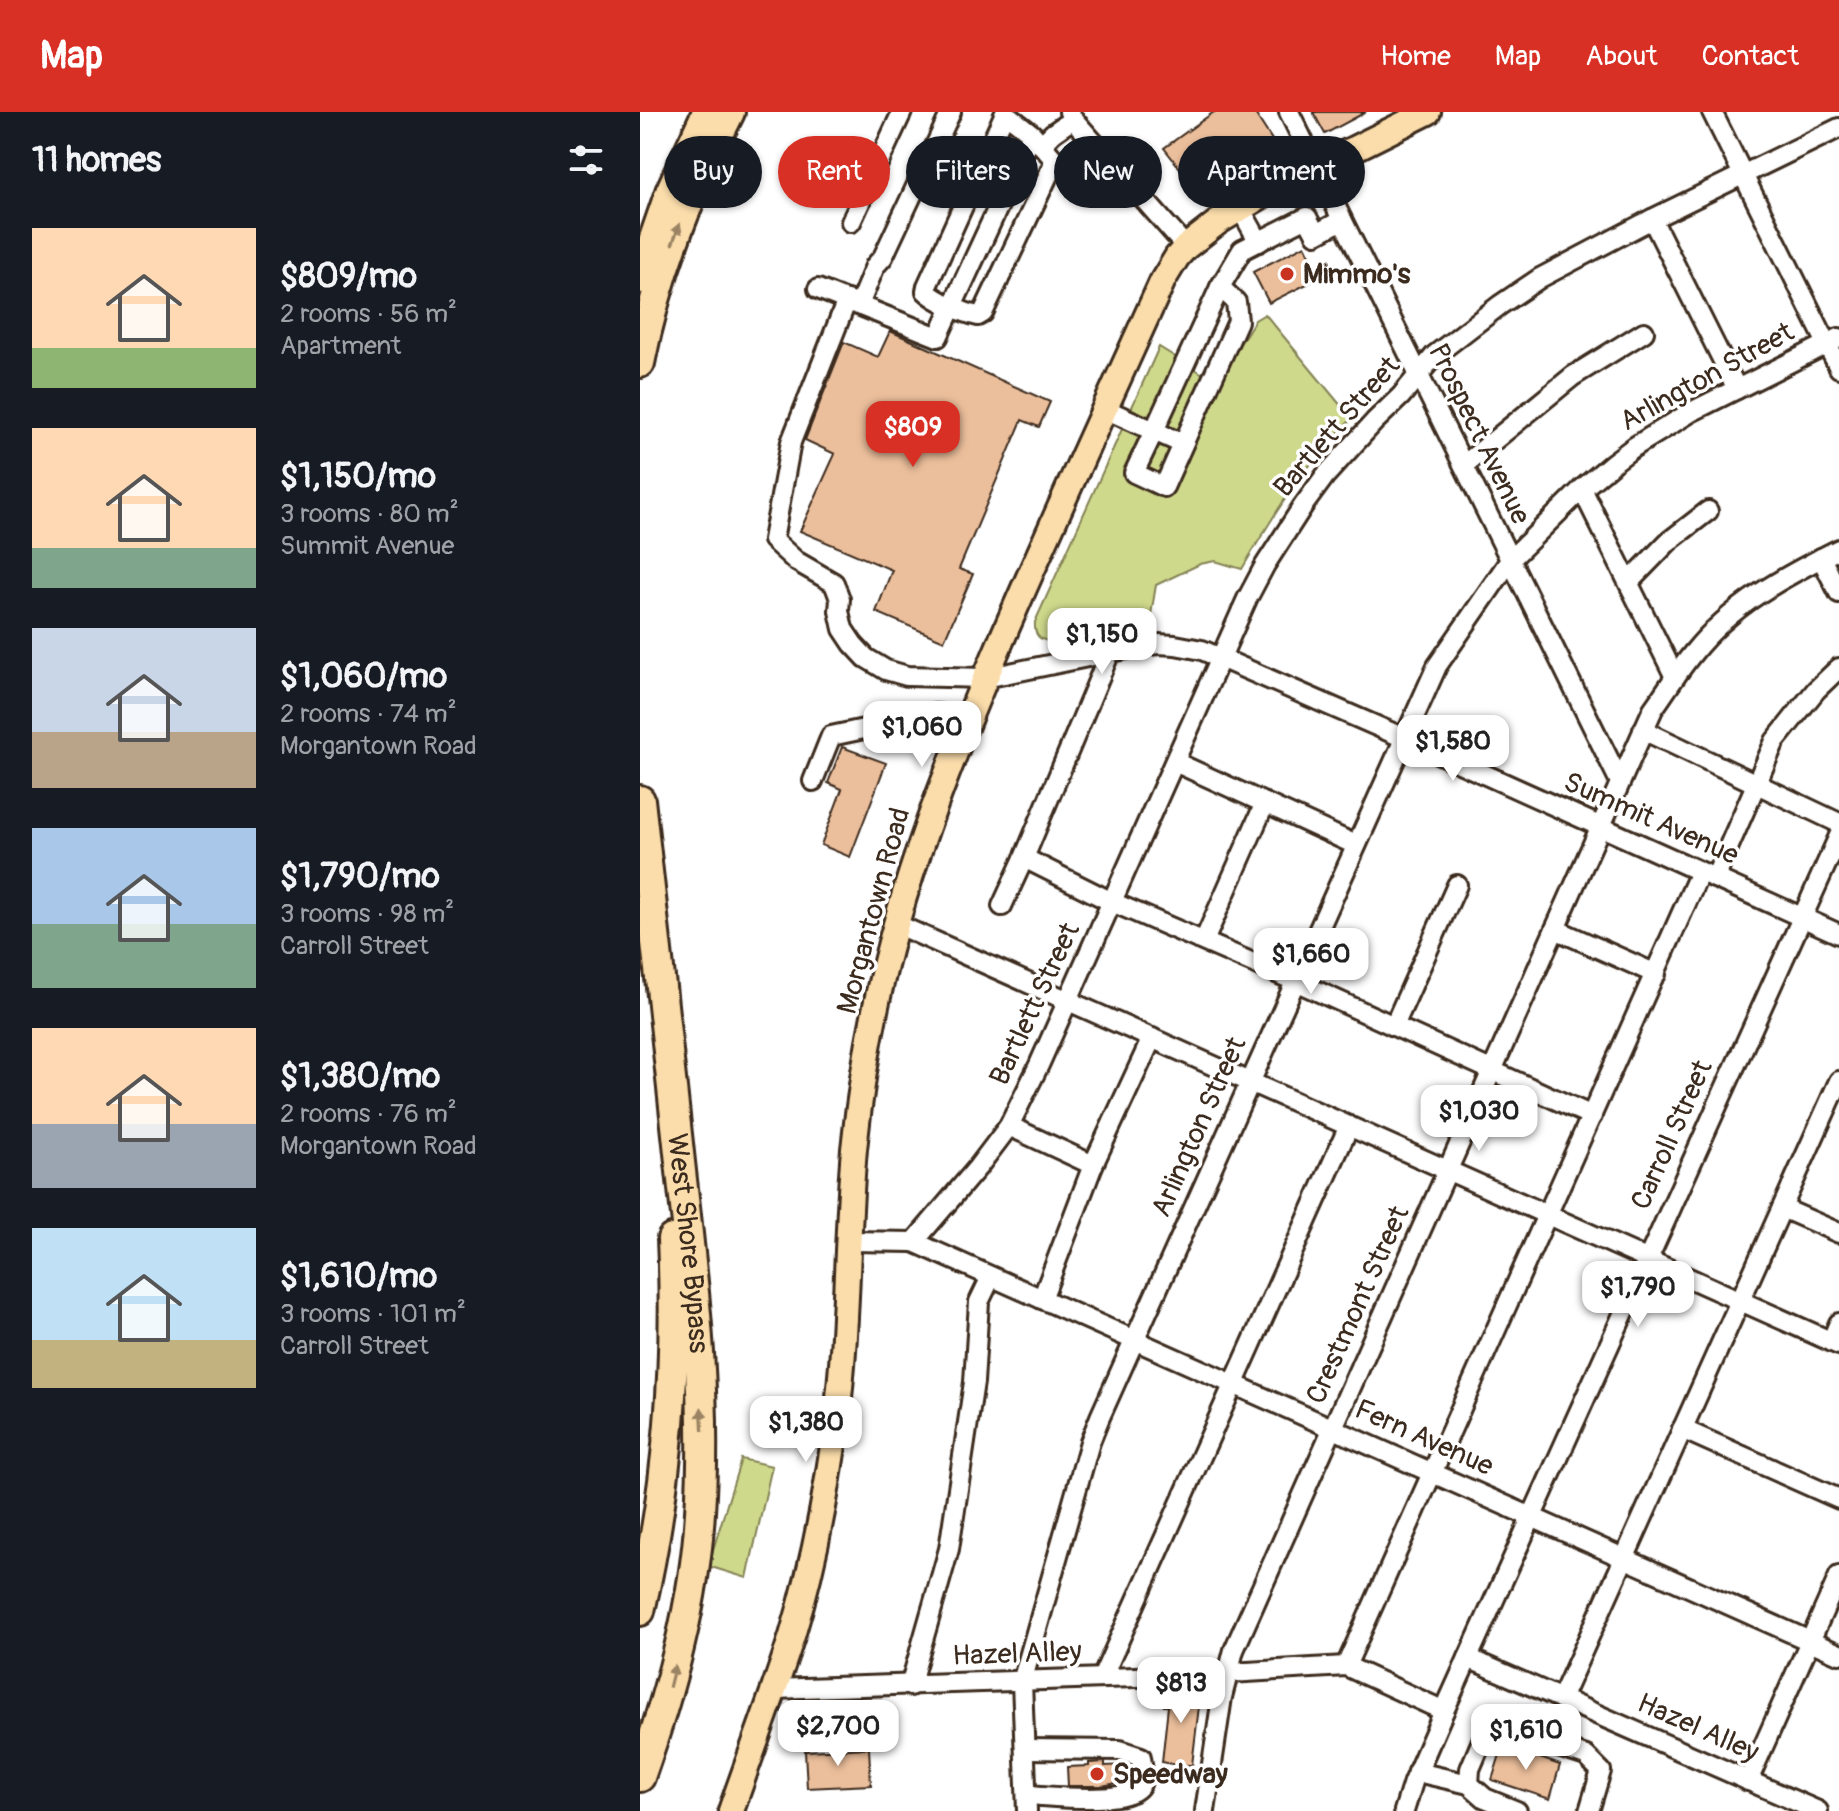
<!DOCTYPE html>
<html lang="en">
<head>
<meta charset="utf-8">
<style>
	:root { --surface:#171b24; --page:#20242c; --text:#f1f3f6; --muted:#9ea1a6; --accent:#d93025 }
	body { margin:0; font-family:Pangolin,sans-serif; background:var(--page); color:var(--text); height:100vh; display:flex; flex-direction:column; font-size:30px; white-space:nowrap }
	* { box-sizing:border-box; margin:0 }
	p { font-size:26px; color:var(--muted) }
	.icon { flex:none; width:44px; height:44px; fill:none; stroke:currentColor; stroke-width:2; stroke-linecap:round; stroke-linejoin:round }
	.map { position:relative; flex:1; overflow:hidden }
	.details { display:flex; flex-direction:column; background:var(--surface); width:640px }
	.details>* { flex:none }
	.guide { position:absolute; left:24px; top:24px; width:760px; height:72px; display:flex; gap:16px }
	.price { position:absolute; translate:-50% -68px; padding:0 18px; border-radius:16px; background:#fff; color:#222; font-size:26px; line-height:52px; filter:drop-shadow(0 2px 4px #0008) }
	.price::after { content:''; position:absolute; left:50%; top:48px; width:24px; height:18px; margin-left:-12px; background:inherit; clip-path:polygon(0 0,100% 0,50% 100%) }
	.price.selected { background:var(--accent); color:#fff }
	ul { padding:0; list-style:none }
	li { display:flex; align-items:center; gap:24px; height:200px; padding:0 32px }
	li span { display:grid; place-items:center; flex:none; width:224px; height:160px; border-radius:0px; color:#555 }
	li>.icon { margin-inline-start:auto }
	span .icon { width:96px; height:96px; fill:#fffc; stroke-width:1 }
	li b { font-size:34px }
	h2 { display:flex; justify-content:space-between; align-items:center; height:96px; padding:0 32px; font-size:34px }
	.chip { padding:0 28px; border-radius:36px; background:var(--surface); box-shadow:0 2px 6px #0004; font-size:28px; line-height:72px }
	.chip.selected { background:var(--accent); color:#fff }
	header { display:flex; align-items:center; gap:48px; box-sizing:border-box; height:112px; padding:0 40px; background:var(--accent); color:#fff }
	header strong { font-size:38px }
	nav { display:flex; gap:44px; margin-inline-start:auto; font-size:28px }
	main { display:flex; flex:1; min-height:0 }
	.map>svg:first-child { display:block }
</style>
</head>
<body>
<header>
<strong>Map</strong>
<nav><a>Home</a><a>Map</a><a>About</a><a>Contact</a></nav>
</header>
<main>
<section class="details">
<h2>11 homes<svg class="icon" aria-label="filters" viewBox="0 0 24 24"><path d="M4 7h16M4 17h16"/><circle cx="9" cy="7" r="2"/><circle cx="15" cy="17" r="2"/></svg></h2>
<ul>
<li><span style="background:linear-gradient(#ffd9b3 75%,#8fb573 0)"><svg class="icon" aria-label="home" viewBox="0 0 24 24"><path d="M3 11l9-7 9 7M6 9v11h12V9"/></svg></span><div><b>$809/mo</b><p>2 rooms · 56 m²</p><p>Apartment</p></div></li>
<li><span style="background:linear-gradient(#ffd9b3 75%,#7fa58c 0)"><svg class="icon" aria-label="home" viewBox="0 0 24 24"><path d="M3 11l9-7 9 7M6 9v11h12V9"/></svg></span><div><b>$1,150/mo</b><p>3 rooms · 80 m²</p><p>Summit Avenue</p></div></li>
<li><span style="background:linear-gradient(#c9d6e8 65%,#b9a48a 0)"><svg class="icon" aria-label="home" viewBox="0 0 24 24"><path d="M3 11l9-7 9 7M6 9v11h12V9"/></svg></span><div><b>$1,060/mo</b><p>2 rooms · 74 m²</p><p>Morgantown Road</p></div></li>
<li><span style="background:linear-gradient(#a9c7e8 60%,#7fa58c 0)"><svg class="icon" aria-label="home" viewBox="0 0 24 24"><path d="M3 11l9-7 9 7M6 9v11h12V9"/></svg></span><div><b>$1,790/mo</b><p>3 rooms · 98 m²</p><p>Carroll Street</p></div></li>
<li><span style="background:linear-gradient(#ffd9b3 60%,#9aa5b1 0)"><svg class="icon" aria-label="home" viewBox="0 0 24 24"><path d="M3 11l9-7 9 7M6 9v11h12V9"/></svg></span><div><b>$1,380/mo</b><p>2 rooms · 76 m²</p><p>Morgantown Road</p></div></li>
<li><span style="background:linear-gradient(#bfe0f5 70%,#c2b280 0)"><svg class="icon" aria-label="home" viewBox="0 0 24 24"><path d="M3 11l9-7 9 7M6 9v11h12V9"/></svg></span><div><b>$1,610/mo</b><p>3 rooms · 101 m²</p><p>Carroll Street</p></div></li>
</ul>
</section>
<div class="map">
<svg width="1199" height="1699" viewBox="0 0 1199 1699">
	<rect width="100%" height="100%" fill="#fff"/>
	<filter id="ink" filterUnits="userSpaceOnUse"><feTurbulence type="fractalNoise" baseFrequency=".0125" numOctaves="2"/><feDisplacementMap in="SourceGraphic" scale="16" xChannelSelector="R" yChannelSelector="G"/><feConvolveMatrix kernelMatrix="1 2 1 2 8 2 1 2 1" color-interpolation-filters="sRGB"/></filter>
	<g filter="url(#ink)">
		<g fill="#ced98c" stroke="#848255" stroke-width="2">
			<path d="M 625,202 L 712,307 C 665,351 634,402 602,457 L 575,449 L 560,452 L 516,473 L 511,503 L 413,530 C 399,528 394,524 395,510 L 519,235 L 576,270 L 615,208 Z"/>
			<path d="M 101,1347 L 132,1354 L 107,1466 L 68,1454 Z"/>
		</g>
		<g fill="#ecbf9c" stroke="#3b2a1e" stroke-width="2">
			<path d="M 574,0 L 614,0 L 634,31 L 562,84 L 524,36 Z"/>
			<path d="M 673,0 L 726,0 L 685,22 Z"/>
			<path d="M 665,133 L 681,165 L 629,191 L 613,160 Z"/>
			<path d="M 250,219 L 410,290 L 399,315 L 382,308 L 319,457 L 333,462 L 304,529 L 236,500 L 252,458 L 160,419 L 195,342 L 165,328 L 204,230 L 238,245 Z"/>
			<path d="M 202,635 L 246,651 L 210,745 L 181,733 L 202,677 L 188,671 Z"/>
			<path d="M 526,1576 L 561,1577 L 552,1653 L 537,1653 L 522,1650 L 528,1594 L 524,1594 Z"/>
			<path d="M 863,1633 L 920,1653 L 910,1687 L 852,1668 Z"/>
			<path d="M 229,1636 L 231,1673 L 167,1676 L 165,1639 Z"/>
			<path d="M 465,1650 L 465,1654 L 486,1653 L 487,1669 L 462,1674 L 428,1674 L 427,1655 L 449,1654 L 449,1651 Z"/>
		</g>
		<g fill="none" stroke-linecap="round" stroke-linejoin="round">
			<defs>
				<g id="minor">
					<path d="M 429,0 L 433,7 L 546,135"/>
					<path d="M 649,0 L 980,670"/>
					<path d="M 1072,0 L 1199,256"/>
					<path d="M 401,33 L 413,21 L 433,7"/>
					<path d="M 600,96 L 619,130"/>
					<path d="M 1012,107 L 1097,277"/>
					<path d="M 211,110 L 262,0"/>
					<path d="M 580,175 L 602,138 L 667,105 L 676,122 L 702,108"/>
					<path d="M 178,177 L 298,225 L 392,22 L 413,46 L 413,53 L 343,201 L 338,204 C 324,201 296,189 286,179 L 287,174 L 365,1 L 392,22"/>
					<path d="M 207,188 L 151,330 L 133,428 L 156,449 L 194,471 L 200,487 L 199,499 L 203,517 L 213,532 L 226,546 L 246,558 L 267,564 L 345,566 L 501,534 L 518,532 L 535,533 L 562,538 L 764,626 L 1199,822"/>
					<path d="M 219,193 L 235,154 L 243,145 L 311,0"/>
					<path d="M 465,297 L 514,319 L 494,361 L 524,375 L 598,209 L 596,190 L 580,175 L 514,319 L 543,332"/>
					<path d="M 824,353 L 933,264 L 1004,220"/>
					<path d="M 942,377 L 1035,565"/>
					<path d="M 1181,446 L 1199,481"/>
					<path d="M 989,470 L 1028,430 L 1068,399"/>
					<path d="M 1003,618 L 1199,711"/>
					<path d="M 535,650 L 716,733"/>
					<path d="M 173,669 L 191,624 L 295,602 L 303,603 L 327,612"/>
					<path d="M 384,746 L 472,790 L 655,869 L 952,1004"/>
					<path d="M 1075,766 L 1135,629 L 1176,578 L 1199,556"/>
					<path d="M 362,794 L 384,746 L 470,540"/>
					<path d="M 256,812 L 1199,1233"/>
					<path d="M 915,817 L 1016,862"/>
					<path d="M 564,829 L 625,691"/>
					<path d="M 754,914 L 817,773"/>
					<path d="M 369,1014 L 453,1053"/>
					<path d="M 1142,1096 L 1199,1121"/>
					<path d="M 209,1129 L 274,1130 L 1199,1542"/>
					<path d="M 274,1130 L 338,1055 L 369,1014 L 399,953 L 607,487 L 625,453 L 663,394 L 685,364 L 735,309 L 761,284 L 795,243 L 860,193 L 900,166 L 1012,107 L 1199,16"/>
					<path d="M 402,1187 L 453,1053 L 512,926"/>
					<path d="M 1191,1230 L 1199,1211"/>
					<path d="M 1042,1317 L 1199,1387"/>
					<path d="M 828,1546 L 1178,1699"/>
					<path d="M 706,1554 L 1060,760"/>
					<path d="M 462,1566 L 709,1014"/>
					<path d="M 270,1574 L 309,1437 L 334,1270 L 339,1190 L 351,1165"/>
					<path d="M 134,1577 L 556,1563 L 706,1554 L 804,1599"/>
					<path d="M 921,1587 L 1199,969"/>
					<path d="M 385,1637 L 480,1638 L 501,1645 C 502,1654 506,1667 499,1675 C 484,1693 410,1684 387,1683"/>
					<path d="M 777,1660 L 829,1672"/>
					<path d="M 1108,1669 L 1199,1464"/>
					<path d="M 387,1699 L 382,1570 L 450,1330 L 460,1305 L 797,554 L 870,448 L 942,377 L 974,350 L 994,335 L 1051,300 L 1199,226"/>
					<path d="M 565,1699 L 582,1585 L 594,1538 L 1013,597 C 1026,579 1038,559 1053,541 C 1091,493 1145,464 1199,437"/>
					<path d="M 764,1699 L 773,1670 L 804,1599 L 1199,724"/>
					<path d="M 877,1699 L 845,1686 L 829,1672 L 830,1657 L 849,1612 L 946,1644 L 961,1659 L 949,1699"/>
				</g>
				<path id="major" d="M 91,1699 C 111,1641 133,1583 152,1524 C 173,1455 187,1382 196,1311 C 208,1220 206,1128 214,1037 C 219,989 226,941 236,894 C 261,772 307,657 355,543 C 409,417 467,292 523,168 L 537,145 L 546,135 L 578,110 L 633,77 L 788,0"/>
				<g id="highway">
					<path d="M 0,167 L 30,80 L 67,0"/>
					<path d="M 0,251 C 17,163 50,79 90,0"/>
					<path id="s1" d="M 0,688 C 14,809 27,929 40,1050 C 53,1166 68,1283 60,1400 C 55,1490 30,1580 0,1665"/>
					<path d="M 0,1499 C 28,1377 38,1252 32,1127"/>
				</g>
			</defs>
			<use href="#minor" stroke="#3b2a1e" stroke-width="24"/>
			<use href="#major" stroke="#3b2a1e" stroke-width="30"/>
			<use href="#highway" stroke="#3b2a1e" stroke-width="34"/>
			<use href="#minor" stroke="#fff" stroke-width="18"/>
			<use href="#major" stroke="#fbddab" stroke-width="24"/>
			<use href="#highway" stroke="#fbddab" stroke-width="28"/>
		</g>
		<defs><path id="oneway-solid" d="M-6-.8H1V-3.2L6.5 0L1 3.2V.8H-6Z" transform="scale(2)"/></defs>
		<g fill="#9b8464">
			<use href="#oneway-solid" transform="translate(36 122) rotate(-70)"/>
			<use href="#oneway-solid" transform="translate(62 1307) rotate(-93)"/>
			<use href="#oneway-solid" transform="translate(32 1564) rotate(-76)"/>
		</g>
	</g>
	<g fill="#c8321e" stroke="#fff" stroke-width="3">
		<circle cx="647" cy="162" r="8"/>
		<circle cx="457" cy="1662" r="8"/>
	</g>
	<g text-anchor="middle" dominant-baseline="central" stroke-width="7" stroke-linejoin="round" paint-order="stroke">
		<g font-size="28" font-weight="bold" fill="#3b2a1e" stroke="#fff" text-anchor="start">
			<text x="663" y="162">Mimmo's</text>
			<text x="473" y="1662">Speedway</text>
		</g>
		<g font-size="28" fill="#3b2a1e" stroke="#fff">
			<text transform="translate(1067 265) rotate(-29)">Arlington Street</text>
			<text transform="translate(697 315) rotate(-49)">Bartlett Street</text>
			<text transform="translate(839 322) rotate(64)">Prospect Avenue</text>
			<text transform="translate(1011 707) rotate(24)">Summit Avenue</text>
			<text transform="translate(234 799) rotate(-75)">Morgantown Road</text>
			<text transform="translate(395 892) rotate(-65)">Bartlett Street</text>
			<text transform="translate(559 1015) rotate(-66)">Arlington Street</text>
			<text transform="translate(1032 1023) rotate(-66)">Carroll Street</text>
			<text stroke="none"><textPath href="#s1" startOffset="446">West Shore Bypass</textPath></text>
			<text transform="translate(718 1193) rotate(-66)">Crestmont Street</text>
			<text transform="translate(784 1326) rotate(24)">Fern Avenue</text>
			<text transform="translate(377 1542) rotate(-2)">Hazel Alley</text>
			<text transform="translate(1058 1616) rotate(24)">Hazel Alley</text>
		</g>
	</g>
</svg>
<b class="price selected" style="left:273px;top:357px">$809</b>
<b class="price" style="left:462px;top:564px">$1,150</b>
<b class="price" style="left:282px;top:657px">$1,060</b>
<b class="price" style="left:813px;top:671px">$1,580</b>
<b class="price" style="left:671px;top:884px">$1,660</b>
<b class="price" style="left:839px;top:1041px">$1,030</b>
<b class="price" style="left:998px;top:1217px">$1,790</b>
<b class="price" style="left:166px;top:1352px">$1,380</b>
<b class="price" style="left:541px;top:1613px">$813</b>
<b class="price" style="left:198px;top:1656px">$2,700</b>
<b class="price" style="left:886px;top:1660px">$1,610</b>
<div class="guide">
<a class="chip">Buy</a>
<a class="chip selected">Rent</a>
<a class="chip">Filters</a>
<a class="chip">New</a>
<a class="chip">Apartment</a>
</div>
</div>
</main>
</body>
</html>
